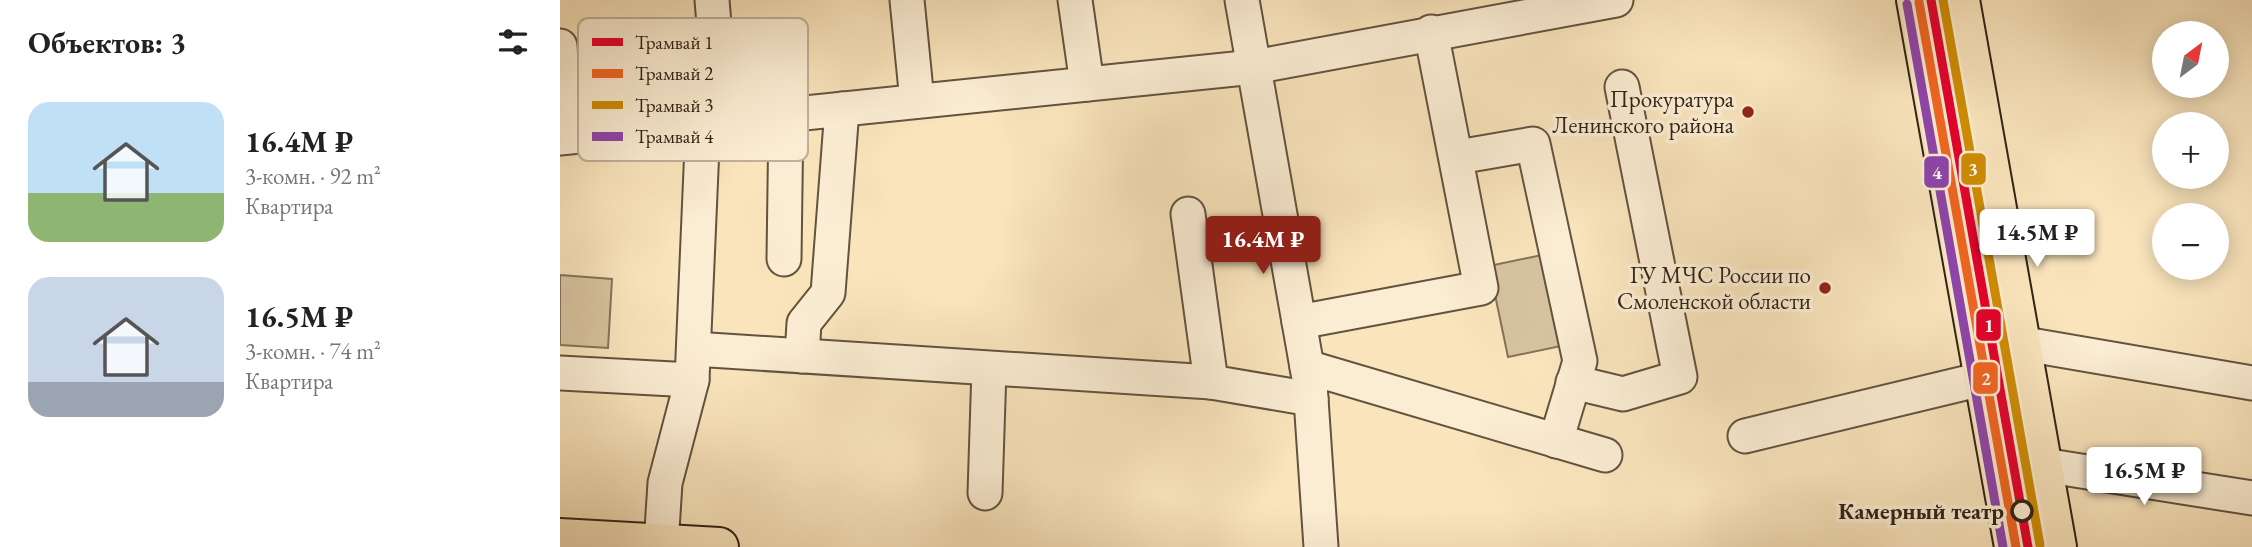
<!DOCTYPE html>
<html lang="ru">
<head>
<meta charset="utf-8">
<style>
	:root { --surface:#fff; --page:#f2f2f2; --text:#222; --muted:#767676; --accent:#8f2418 }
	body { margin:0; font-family:"EB Garamond",serif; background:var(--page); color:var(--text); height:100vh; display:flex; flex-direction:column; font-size:26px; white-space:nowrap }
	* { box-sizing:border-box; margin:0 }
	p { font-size:23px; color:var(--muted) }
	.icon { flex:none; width:38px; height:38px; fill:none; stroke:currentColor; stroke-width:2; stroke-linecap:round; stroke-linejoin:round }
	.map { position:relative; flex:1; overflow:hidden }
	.sheet { display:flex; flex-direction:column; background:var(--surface); width:560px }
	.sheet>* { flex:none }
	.needle { width:46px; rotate:32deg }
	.controls { position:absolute; left:1592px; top:21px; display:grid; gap:14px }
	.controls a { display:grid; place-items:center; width:77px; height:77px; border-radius:50%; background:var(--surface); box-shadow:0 4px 18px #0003; font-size:35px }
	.price { position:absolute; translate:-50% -60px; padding:0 16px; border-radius:7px; background:#fff; color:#222; font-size:23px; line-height:46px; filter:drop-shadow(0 2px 4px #0008) }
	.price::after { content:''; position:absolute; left:50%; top:42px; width:21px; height:16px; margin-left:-10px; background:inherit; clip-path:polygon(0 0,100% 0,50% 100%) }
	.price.on { background:var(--accent); color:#fff }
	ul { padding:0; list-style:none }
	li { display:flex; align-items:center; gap:21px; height:175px; padding:0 28px }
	li span { display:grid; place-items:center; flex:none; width:196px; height:140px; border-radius:21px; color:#555 }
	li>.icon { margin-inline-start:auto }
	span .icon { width:84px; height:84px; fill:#fffc; stroke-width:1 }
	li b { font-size:30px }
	h2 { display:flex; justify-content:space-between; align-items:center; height:84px; padding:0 28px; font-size:30px }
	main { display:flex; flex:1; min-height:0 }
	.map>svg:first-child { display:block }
</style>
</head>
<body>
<main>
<section class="sheet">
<h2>Объектов: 3<svg class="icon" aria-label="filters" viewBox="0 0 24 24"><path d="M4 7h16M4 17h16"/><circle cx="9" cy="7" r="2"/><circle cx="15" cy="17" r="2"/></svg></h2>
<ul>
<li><span style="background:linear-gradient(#bfe0f5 65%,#8fb573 0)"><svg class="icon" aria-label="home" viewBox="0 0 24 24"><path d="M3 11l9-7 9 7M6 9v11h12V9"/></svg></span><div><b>16.4M ₽</b><p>3-комн. · 92 m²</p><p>Квартира</p></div></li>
<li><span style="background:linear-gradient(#c9d6e8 75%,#9aa5b1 0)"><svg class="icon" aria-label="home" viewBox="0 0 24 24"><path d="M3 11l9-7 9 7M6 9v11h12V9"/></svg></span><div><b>16.5M ₽</b><p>3-комн. · 74 m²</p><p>Квартира</p></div></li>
</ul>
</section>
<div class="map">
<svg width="1692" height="547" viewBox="0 0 1692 547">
	<rect width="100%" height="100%" fill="#f9e4bc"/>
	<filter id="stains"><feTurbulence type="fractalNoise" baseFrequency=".00286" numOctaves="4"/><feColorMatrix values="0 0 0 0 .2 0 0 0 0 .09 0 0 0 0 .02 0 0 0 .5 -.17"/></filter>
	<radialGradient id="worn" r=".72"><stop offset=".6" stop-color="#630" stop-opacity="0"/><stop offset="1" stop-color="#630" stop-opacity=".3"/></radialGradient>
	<g fill="#d7c3a0" stroke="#83735a" stroke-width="2">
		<path d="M 982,255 L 1001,346 L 948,357 L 929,266 Z"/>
		<path d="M 0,275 L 52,279 L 48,348 L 0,345 Z"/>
	</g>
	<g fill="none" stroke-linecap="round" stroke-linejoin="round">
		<defs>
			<g id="minor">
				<path d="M 152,0 L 162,121"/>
				<path d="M 347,0 L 357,101"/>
				<path d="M 515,0 L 527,84"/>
				<path d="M 682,0 L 750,384 L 761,547"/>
				<path d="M 0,46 L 6,137"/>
				<path d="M 0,138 L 694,67 L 1056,0"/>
				<path d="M 898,157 L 973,144 L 1020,361 L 996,441"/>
				<path d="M 628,214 L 651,382"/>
				<path d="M 224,259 L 226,115"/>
				<path d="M 739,322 L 921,288 L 871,32"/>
				<path d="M 1459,343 L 1692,383"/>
				<path d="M 134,349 L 651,382 L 751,399"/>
				<path d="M 242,356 L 244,323 L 268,293 L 282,109"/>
				<path d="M 747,367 L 1045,455"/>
				<path d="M 0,373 L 132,380"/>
				<path d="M 1013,382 L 1063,394 L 1120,377 L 1062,87"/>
				<path d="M 1185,436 L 1426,378"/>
				<path d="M 1483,465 L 1692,498"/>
				<path d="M 425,493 L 429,369"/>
				<path d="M 101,545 L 105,483 L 132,380 L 143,123"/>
			</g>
			<g id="major">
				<path d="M 1356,0 L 1454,547"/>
				<path d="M 1400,0 L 1497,547"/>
				<path d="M 0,538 L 159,547"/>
			</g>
		</defs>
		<use href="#minor" stroke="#62533f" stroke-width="37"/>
		<use href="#major" stroke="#2f2315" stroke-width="42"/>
		<use href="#minor" stroke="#fbedd3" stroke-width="33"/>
		<use href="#major" stroke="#f9e4bc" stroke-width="38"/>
		<defs>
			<path id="tram-1" d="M 1371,0 L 1468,547"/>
			<path id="tram-2" d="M 1359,2 L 1456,547"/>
			<path id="tram-3" d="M 1383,0 L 1480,545"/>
			<path id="tram-4" d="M 1347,4 L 1443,547"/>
		</defs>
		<use href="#tram-1" stroke="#fbedd3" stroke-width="14"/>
		<use href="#tram-2" stroke="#fbedd3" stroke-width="14"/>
		<use href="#tram-3" stroke="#fbedd3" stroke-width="14"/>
		<use href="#tram-4" stroke="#fbedd3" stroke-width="14"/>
		<use href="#tram-1" stroke="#e4002b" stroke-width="9"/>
		<use href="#tram-2" stroke="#f26522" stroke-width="9"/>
		<use href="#tram-3" stroke="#cf8c04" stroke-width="9"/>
		<use href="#tram-4" stroke="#8e44ad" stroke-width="9"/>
	</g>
	<g fill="#8f2418" stroke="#fbedd3" stroke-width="2.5">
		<circle cx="1188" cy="112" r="7"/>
		<circle cx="1265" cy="288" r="7"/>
	</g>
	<circle fill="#fbedd3" stroke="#2f2315" stroke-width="3.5" cx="1462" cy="511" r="10"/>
	<g text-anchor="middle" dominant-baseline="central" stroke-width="7" stroke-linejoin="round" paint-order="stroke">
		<g font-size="23" fill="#2f2315" stroke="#fbedd3" text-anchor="end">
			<text x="1174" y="99">Прокуратура<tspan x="1174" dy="26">Ленинского района</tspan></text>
			<text x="1251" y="275">ГУ МЧС России по<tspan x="1251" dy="26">Смоленской области</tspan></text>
		</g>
		<g font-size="23" font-weight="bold" fill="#2f2315" stroke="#fbedd3" text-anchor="end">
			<text x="1444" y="511">Камерный театр</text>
		</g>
	</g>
	<rect x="18" y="18" width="230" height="143" rx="10" fill="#fbedd3" stroke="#beb09a" stroke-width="2"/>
	<rect x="32" y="38" width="31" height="8" fill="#e4002b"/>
	<rect x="32" y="69" width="31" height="9" fill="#f26522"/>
	<rect x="32" y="101" width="31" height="8" fill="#cf8c04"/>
	<rect x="32" y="132" width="31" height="9" fill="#8e44ad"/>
	<g font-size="19" fill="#2f2315">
		<text x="75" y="49">Трамвай 1</text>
		<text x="75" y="80">Трамвай 2</text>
		<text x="75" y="112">Трамвай 3</text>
		<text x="75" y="143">Трамвай 4</text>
	</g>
	<g stroke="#fbedd3" stroke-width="2.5">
		<rect x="1400" y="152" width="27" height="34" rx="7" fill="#cf8c04"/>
		<rect x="1363" y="155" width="27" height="34" rx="7" fill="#8e44ad"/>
		<rect x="1415" y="308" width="27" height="34" rx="7" fill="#e4002b"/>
		<rect x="1412" y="361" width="27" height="34" rx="7" fill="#f26522"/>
	</g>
	<g font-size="19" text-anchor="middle" font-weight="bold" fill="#fff">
		<text x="1413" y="176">3</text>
		<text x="1377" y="179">4</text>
		<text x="1429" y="332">1</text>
		<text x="1426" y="385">2</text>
	</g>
	<rect width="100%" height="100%" filter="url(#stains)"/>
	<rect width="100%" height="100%" fill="url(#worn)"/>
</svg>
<div class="controls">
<a><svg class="needle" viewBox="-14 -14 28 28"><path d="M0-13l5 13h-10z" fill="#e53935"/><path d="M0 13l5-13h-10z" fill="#767676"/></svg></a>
<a>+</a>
<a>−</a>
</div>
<b class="price" style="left:1477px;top:269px">14.5M ₽</b>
<b class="price on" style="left:703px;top:276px">16.4M ₽</b>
<b class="price" style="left:1584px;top:507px">16.5M ₽</b>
</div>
</main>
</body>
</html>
